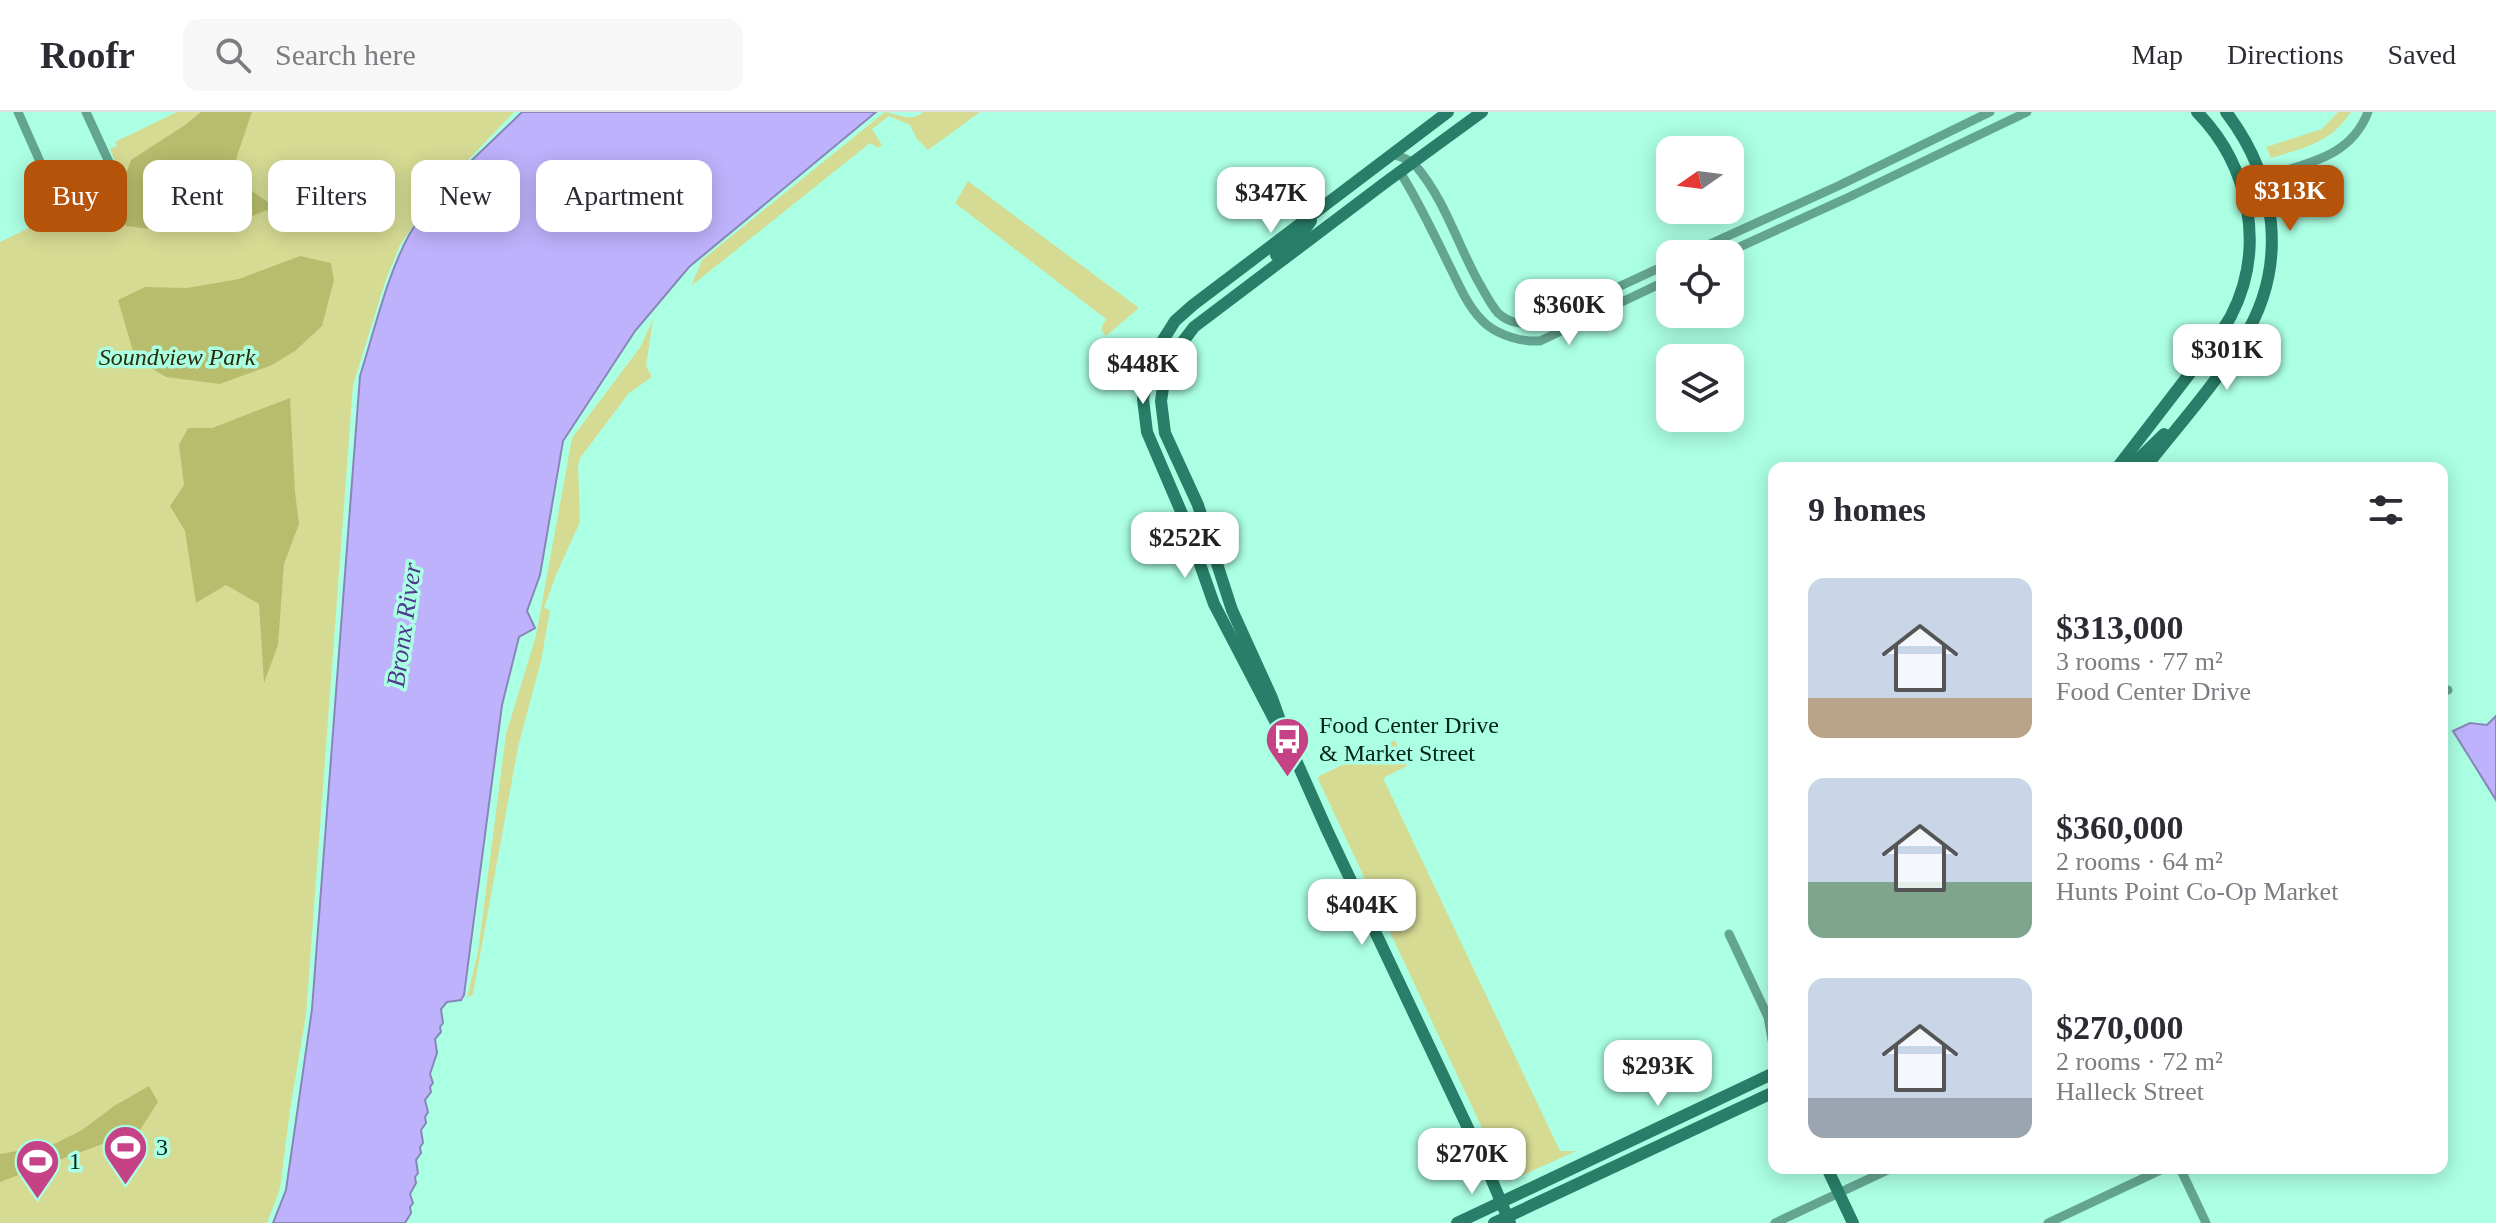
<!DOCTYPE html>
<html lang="en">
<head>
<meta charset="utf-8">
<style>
	:root { --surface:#fff; --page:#f7f7f7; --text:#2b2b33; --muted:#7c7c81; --line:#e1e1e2; --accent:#b45309 }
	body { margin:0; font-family:Georgia,serif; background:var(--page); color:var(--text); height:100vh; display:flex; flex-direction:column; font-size:30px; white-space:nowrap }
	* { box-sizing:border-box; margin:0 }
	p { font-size:26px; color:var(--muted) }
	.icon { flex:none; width:44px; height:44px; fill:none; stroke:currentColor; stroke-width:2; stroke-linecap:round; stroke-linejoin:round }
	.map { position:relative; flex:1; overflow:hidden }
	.details { position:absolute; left:1768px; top:350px; width:680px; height:712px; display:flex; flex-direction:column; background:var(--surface); border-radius:16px; box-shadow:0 4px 20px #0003 }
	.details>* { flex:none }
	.guide { position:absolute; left:24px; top:48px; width:760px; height:72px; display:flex; gap:16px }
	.needle { width:52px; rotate:256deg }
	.buttons { position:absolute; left:1656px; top:24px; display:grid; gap:16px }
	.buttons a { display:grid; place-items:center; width:88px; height:88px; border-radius:16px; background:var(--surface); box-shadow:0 4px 20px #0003; font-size:40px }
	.price { position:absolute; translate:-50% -68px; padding:0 18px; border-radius:16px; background:#fff; color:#222; font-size:26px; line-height:52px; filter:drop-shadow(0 2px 4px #0008) }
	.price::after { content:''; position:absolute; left:50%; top:48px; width:24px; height:18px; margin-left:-12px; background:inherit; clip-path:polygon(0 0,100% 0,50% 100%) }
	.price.active { background:var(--accent); color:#fff }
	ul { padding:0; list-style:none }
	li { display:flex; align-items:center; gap:24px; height:200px; padding:0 40px }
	li span { display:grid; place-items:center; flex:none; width:224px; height:160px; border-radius:16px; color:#555 }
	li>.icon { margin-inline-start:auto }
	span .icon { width:96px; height:96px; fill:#fffc; stroke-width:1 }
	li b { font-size:34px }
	h2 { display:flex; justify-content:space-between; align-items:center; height:96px; padding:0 40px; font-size:34px }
	.pill { padding:0 28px; border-radius:16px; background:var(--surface); box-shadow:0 4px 20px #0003; font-size:28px; line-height:72px }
	.pill.active { background:var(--accent); color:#fff }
	header { display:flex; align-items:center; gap:48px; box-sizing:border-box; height:112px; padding:0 40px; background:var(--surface); border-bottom:2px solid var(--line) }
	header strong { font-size:38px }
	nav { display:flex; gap:44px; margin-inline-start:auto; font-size:28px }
	.search { width:560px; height:72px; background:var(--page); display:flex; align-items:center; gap:20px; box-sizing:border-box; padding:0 28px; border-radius:16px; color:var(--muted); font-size:30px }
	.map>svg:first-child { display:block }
</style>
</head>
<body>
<header>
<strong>Roofr</strong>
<div class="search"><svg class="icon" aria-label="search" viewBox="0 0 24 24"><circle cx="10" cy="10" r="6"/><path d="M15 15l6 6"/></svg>Search here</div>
<nav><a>Map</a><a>Directions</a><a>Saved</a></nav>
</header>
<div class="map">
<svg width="2496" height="1111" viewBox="0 0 2496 1111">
	<rect width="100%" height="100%" fill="#abffe3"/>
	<g fill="#d6db94">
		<path d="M 177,0 L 514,0 L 430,88 L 400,133 L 385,170 L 353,273 L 306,903 L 290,998 L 280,1077 L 267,1111 L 0,1111 L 0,130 L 110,77 L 109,72 L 119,59 L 110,37 L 117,34 L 115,30 Z"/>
		<path d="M 885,0 C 898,2 912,11 923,0 L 980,0 L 928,38 L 917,27 L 910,13 L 889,4 L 872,17 L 882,33 L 878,36 L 870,31 L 691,174 L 702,148 Z"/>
		<path d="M 2338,0 L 2351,0 C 2332,30 2304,36 2271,46 L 2266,35 L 2322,17 Z"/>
		<path d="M 968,69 L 1139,196 L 1106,224 L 1101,217 L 1106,207 L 955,91 Z"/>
		<path d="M 653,207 L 646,254 L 652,265 L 629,281 L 580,346 L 578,353 L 580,410 L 556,463 L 544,496 L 550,498 L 541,549 L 518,635 L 473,882 L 467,886 L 478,840 L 506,622 L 536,524 L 572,326 L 641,234 Z"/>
		<path d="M 1395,628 L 1407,654 L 1383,666 L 1560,1039 L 1576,1039 L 1510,1069 L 1507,1069 L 1318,667 L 1319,664 Z"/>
	</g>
	<g fill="#b8bd6d">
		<path d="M 201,0 L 252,0 L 236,47 L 252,79 L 275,95 C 252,104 228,114 203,118 C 178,122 151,117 126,114 L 114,97 L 131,48 L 185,13 Z"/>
		<path d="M 300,144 L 331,151 L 334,168 L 322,214 L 295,239 L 272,253 L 220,272 L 166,265 L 135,246 L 118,188 L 145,175 L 187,176 L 239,167 Z"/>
		<path d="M 290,286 L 295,380 L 299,412 L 284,452 L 278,533 L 264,571 L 259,492 L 226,473 L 196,491 L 185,419 L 170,394 L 184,373 L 179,333 L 188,316 L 212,316 Z"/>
		<path d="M 149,974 L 158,990 L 140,1018 L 0,1070 L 0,1042 L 52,1033 L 82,1018 L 114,994 Z"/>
	</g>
	<g fill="#bfb2fc" stroke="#8687b8" stroke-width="2">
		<path d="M 522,0 L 876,0 L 689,155 L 635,219 L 563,329 L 540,463 L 527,499 L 535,516 L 519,525 L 502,593 L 464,883 L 461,888 L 447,890 L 441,897 L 443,911 L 440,915 L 441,920 L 435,927 L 437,941 L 430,962 L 433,971 L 430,975 L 431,980 L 425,988 L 428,1000 L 425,1005 L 426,1011 L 421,1018 L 423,1031 L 420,1035 L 421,1041 L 416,1048 L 418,1061 L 415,1065 L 416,1071 L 410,1082 L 413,1091 L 410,1095 L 411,1101 L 405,1111 L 273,1111 L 286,1078 L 312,897 L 360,264 C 375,217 386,166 409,123 C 434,79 486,36 522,0 Z"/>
		<path d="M 2496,604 L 2496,688 L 2453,619 L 2470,611 L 2487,613 Z"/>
	</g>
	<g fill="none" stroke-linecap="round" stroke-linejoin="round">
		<g stroke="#64a591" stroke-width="9">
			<path d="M 18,0 L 57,88 L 114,61 L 86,0"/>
			<path d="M 1393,42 C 1400,45 1410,47 1415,53 C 1444,86 1457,131 1478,169 C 1484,179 1490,192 1498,201 C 1512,214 1528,213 1545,209 L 1670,151"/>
			<path d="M 1400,60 C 1419,90 1434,123 1450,155 C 1460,175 1469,198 1487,213 C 1501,224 1522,230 1540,229 L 1670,167"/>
			<path d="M 2262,66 C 2305,51 2350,47 2368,0"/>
			<path d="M 1688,142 L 1838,74 L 1990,0"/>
			<path d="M 1724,142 L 1847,86 L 2027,0"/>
			<path d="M 2442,581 L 2448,578"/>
			<path d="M 1729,822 L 1768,905 L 1774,939"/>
			<path d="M 2180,1056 L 2206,1111"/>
			<path d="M 1775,1111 L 1892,1056"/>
			<path d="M 2048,1111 L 2165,1056"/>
		</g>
		<g stroke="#287e68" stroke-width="12">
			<path d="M 1482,0 L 1386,70 L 1194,215 L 1175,240 L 1165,262 L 1161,289 L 1165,321 L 1198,393 L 1232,498 L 1272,586 L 1287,628 L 1327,718 L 1485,1052 L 1510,1111"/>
			<path d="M 1276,143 L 1303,120 L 1311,109"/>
			<path d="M 2117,356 C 2139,327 2162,298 2184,269 C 2200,248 2218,227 2231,204 C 2266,136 2250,54 2197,0"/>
			<path d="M 2129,356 L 2164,322"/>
			<path d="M 2145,356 C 2177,315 2214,274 2242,229 C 2289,155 2278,68 2226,0"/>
			<path d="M 1275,609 L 1214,492 L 1183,404 L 1147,320 L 1143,287 L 1153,244 L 1175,209 L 1193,193 L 1448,0"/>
			<path d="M 1827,1056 L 1853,1111"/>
			<path d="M 1457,1111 L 1774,961"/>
			<path d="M 1494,1111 L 1774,980"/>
		</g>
	</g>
	<defs>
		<symbol id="bus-pin" viewBox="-11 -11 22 30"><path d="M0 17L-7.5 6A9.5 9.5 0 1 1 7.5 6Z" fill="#c64287" stroke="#abffe3"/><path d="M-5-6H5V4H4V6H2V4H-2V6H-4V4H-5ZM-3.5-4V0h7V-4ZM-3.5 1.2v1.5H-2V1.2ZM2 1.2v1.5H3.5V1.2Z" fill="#fff"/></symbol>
		<symbol id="stadium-pin" viewBox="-11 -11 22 30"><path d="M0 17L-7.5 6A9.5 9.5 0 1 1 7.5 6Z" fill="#c64287" stroke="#abffe3"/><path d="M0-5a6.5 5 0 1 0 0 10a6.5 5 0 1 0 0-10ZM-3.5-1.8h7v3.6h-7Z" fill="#fff"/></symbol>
	</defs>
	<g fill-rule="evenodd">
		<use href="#bus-pin" x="1262" y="602" width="51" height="69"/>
		<use href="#stadium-pin" x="100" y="1010" width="51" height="69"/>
		<use href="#stadium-pin" x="12" y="1024" width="51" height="69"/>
	</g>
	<g text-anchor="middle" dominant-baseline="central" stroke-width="7" stroke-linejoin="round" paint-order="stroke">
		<g font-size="24" font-style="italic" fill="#2a2c08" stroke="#abffe3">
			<text x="177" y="245">Soundview Park</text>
		</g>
		<g font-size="24" fill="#00231a" stroke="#abffe3" text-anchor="start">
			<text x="1319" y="613">Food Center Drive<tspan x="1319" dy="28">&amp; Market Street</tspan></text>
			<text x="156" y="1035">3</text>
			<text x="69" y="1049">1</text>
		</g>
		<g font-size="26" font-style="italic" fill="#4f388c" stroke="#abffe3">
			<text transform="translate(404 513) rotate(-82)">Bronx River</text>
		</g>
	</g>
</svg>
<div class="buttons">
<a><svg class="needle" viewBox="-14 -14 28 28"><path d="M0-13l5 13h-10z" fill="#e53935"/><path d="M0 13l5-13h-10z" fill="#7c7c81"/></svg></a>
<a><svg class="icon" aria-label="locate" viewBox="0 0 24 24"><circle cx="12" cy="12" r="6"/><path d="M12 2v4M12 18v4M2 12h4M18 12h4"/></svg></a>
<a><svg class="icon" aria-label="layers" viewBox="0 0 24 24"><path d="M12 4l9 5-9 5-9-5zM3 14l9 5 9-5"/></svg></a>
</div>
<b class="price active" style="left:2290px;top:121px">$313K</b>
<b class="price" style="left:1271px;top:123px">$347K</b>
<b class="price" style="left:1569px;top:235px">$360K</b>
<b class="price" style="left:2227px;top:280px">$301K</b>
<b class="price" style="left:1143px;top:294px">$448K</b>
<b class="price" style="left:1185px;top:468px">$252K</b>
<b class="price" style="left:1362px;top:835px">$404K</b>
<b class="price" style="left:1658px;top:996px">$293K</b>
<b class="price" style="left:1472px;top:1084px">$270K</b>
<div class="guide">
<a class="pill active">Buy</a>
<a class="pill">Rent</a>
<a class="pill">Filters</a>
<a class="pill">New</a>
<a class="pill">Apartment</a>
</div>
<section class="details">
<h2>9 homes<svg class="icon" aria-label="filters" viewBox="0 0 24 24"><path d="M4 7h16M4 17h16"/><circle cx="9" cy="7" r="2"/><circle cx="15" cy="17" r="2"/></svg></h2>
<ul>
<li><span style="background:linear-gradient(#c9d6e8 75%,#b9a48a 0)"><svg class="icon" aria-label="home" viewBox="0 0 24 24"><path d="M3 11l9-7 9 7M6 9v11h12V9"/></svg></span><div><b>$313,000</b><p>3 rooms · 77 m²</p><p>Food Center Drive</p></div></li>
<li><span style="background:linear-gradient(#c9d6e8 65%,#7fa58c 0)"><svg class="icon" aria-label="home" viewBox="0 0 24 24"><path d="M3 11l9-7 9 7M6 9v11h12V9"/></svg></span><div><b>$360,000</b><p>2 rooms · 64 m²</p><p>Hunts Point Co-Op Market</p></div></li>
<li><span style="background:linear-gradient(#c9d6e8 75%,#9aa5b1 0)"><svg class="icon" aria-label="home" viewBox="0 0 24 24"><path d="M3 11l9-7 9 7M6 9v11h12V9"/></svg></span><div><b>$270,000</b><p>2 rooms · 72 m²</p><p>Halleck Street</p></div></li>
</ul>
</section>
</div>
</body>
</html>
